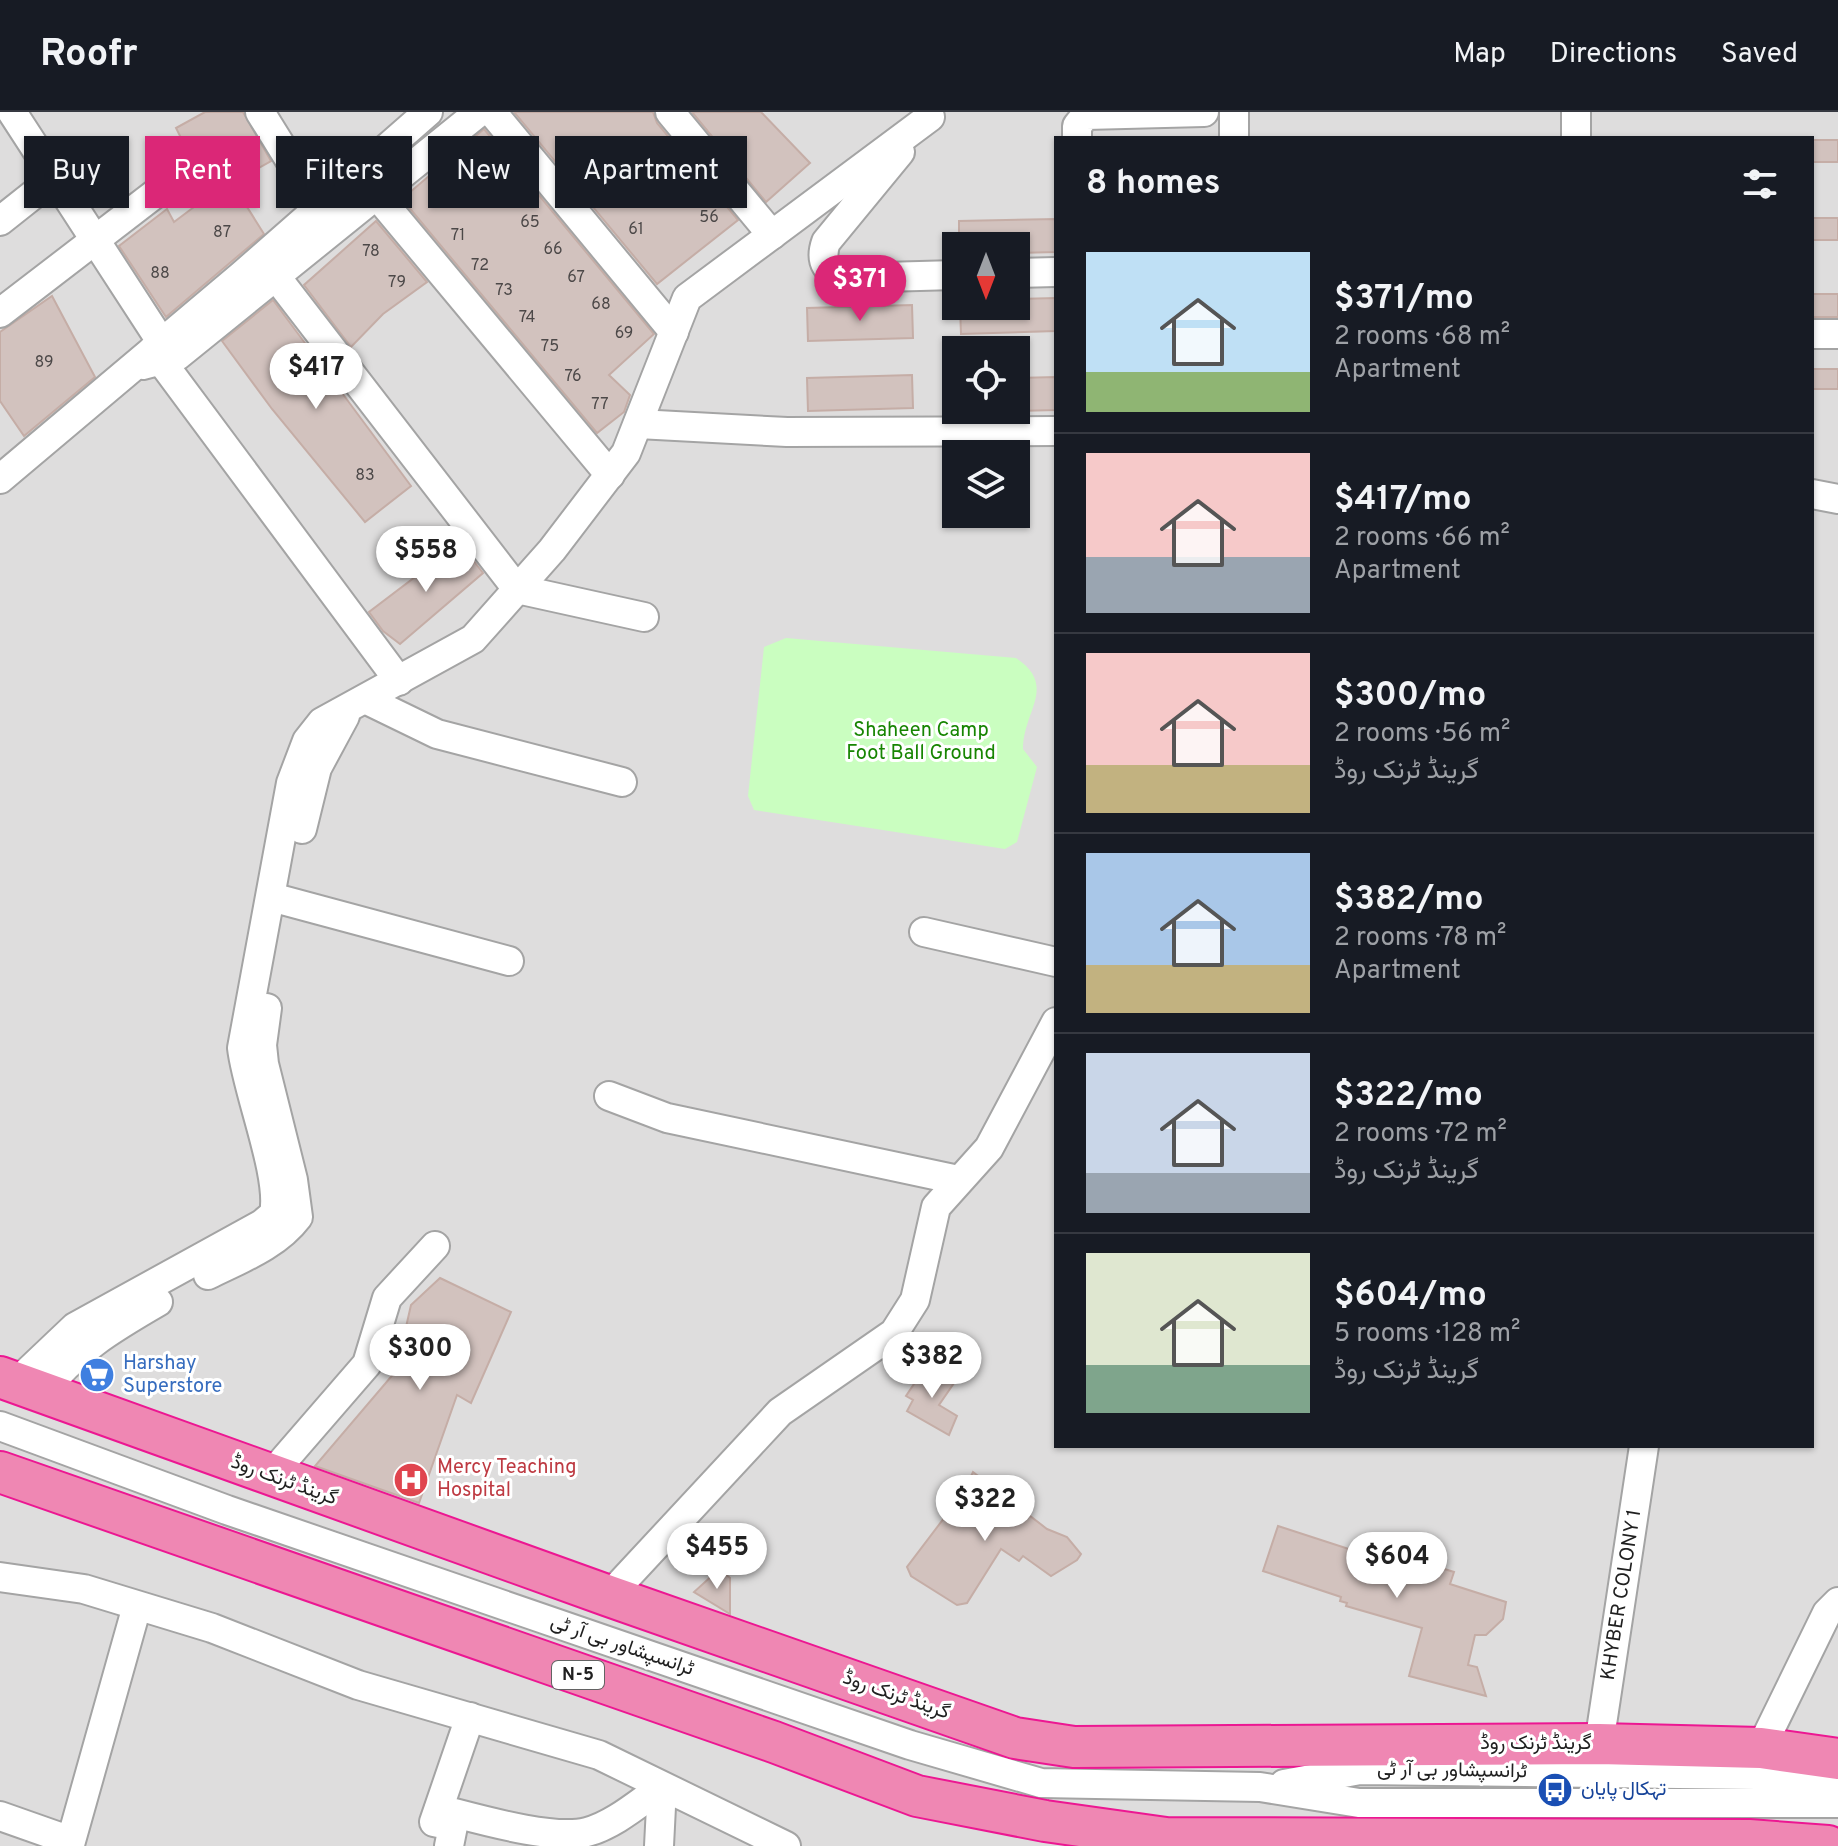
<!DOCTYPE html>
<html lang="en">
<head>
<meta charset="utf-8">
<style>
	:root { --surface:#171b24; --page:#20242c; --text:#f1f3f6; --muted:#9ea1a6; --line:#363941; --accent:#db2777 }
	body { margin:0; font-family:Overpass,Vazirmatn,sans-serif; background:var(--page); color:var(--text); height:100vh; display:flex; flex-direction:column; font-size:30px; white-space:nowrap }
	* { box-sizing:border-box; margin:0 }
	p { font-size:26px; color:var(--muted) }
	.icon { flex:none; width:44px; height:44px; fill:none; stroke:currentColor; stroke-width:2; stroke-linecap:round; stroke-linejoin:round }
	.map { position:relative; flex:1; overflow:hidden }
	.sheet { position:absolute; left:1054px; top:24px; width:760px; height:1312px; display:flex; flex-direction:column; background:var(--surface); border-radius:0px; box-shadow:0 2px 6px #0004 }
	.sheet>* { flex:none }
	.guide { position:absolute; left:24px; top:24px; width:760px; height:72px; display:flex; gap:16px }
	.needle { width:52px; rotate:180deg }
	.fabs { position:absolute; left:942px; top:120px; display:grid; gap:16px }
	.fabs a { display:grid; place-items:center; width:88px; height:88px; border-radius:0px; background:var(--surface); box-shadow:0 2px 6px #0004; font-size:40px }
	.price { position:absolute; translate:-50% -68px; padding:0 18px; border-radius:28px; background:#fff; color:#222; font-size:26px; line-height:52px; filter:drop-shadow(0 2px 4px #0008) }
	.price::after { content:''; position:absolute; left:50%; top:48px; width:24px; height:18px; margin-left:-12px; background:inherit; clip-path:polygon(0 0,100% 0,50% 100%) }
	.price.on { background:var(--accent); color:#fff }
	ul { padding:0; list-style:none }
	li { display:flex; align-items:center; gap:24px; height:200px; padding:0 32px }
	li+li { border-top:2px solid var(--line) }
	li span { display:grid; place-items:center; flex:none; width:224px; height:160px; border-radius:0px; color:#555 }
	li>.icon { margin-inline-start:auto }
	span .icon { width:96px; height:96px; fill:#fffc; stroke-width:1 }
	li b { font-size:34px }
	h2 { display:flex; justify-content:space-between; align-items:center; height:96px; padding:0 32px; font-size:34px }
	.tag { padding:0 28px; border-radius:0px; background:var(--surface); box-shadow:0 2px 6px #0004; font-size:28px; line-height:72px }
	.tag.on { background:var(--accent); color:#fff }
	header { display:flex; align-items:center; gap:48px; box-sizing:border-box; height:112px; padding:0 40px; background:var(--surface); border-bottom:2px solid var(--line) }
	header strong { font-size:38px }
	nav { display:flex; gap:44px; margin-inline-start:auto; font-size:28px }
	.map>svg:first-child { display:block }
</style>
</head>
<body>
<header>
<strong>Roofr</strong>
<nav><a>Map</a><a>Directions</a><a>Saved</a></nav>
</header>
<div class="map">
<svg width="1838" height="1734" viewBox="0 0 1838 1734">
	<rect width="100%" height="100%" fill="#f1ebe6"/>
	<path fill="#dedddd" fill-rule="evenodd" d="M 0,0 L 1838,0 L 1838,1734 L 0,1734 ZM 1056,26 L 1812,26 L 1812,1334 L 1056,1334 ZM 956,134 L 1016,134 L 1016,194 L 956,194 ZM 956,238 L 1016,238 L 1016,298 L 956,298 ZM 956,342 L 1016,342 L 1016,402 L 956,402 Z"/>
	<path fill="#cafec0" d="M 786,526 L 1016,546 C 1058,574 1023,599 1023,637 L 1037,655 L 1017,730 L 1005,737 L 754,698 L 748,684 L 764,535 Z"/>
	<g fill="#d2c2be" stroke="#c5ada6" stroke-width="2">
		<path d="M 205,0 L 243,0 L 271,49 L 232,71 L 264,122 L 166,205 L 119,134 L 167,97 L 174,110 L 210,83 L 202,67 L 215,54 L 213,38 L 198,31 L 186,36 L 176,16 Z"/>
		<path d="M 514,0 L 653,0 L 657,11 L 738,108 L 657,172 Z"/>
		<path d="M 692,0 L 761,0 L 810,51 L 766,90 Z"/>
		<path d="M 484,17 L 654,222 L 609,263 L 630,283 L 624,300 L 597,321 L 402,87 Z"/>
		<rect x="1812" y="28" width="26" height="22"/>
		<rect x="1812" y="106" width="26" height="22"/>
		<path d="M 1056,107 L 1056,140 L 1016,141 L 1016,134 L 959,134 L 959,109 Z"/>
		<path d="M 376,109 L 427,170 L 383,202 L 351,235 L 304,173 Z"/>
		<rect x="1812" y="182" width="26" height="23"/>
		<path d="M 52,184 L 95,265 L 24,324 L 0,289 L 0,220 Z"/>
		<path d="M 1056,186 L 1056,219 L 961,222 L 960,194 L 1016,194 L 1016,187 Z"/>
		<path d="M 273,188 L 411,374 L 365,410 L 272,297 L 222,229 Z"/>
		<path d="M 912,193 L 913,226 L 808,229 L 807,196 Z"/>
		<rect x="1812" y="257" width="26" height="20"/>
		<path d="M 912,263 L 913,296 L 808,299 L 807,266 Z"/>
		<path d="M 1056,265 L 1056,298 L 1016,299 L 1016,266 Z"/>
		<path d="M 460,431 L 483,461 L 400,532 L 383,519 L 369,500 Z"/>
		<path d="M 440,1166 L 511,1200 L 471,1291 L 457,1283 L 419,1391 L 315,1354 L 396,1259 L 411,1193 Z"/>
		<path d="M 926,1254 L 954,1271 L 939,1293 L 957,1304 L 949,1323 L 907,1299 L 913,1288 L 906,1284 Z"/>
		<path d="M 973,1360 L 1047,1417 L 1067,1425 L 1081,1442 L 1077,1448 L 1051,1464 L 1023,1444 L 1019,1449 L 1001,1437 L 967,1491 L 957,1493 L 911,1464 L 907,1455 L 963,1381 Z"/>
		<path d="M 1278,1414 L 1361,1441 L 1364,1432 L 1454,1460 L 1450,1472 L 1506,1490 L 1503,1507 L 1486,1523 L 1475,1523 L 1468,1553 L 1477,1555 L 1486,1584 L 1409,1564 L 1422,1516 L 1346,1494 L 1347,1491 L 1340,1489 L 1341,1485 L 1263,1459 Z"/>
		<path d="M 715,1461 L 724,1461 L 730,1466 L 730,1502 L 694,1480 Z"/>
	</g>
	<g fill="none" stroke-linecap="round" stroke-linejoin="round">
		<defs>
			<g id="minor">
				<path d="M 12,0 L 162,231"/>
				<path d="M 260,0 L 319,95"/>
				<path d="M 492,0 L 674,220"/>
				<path d="M 670,0 L 772,123"/>
				<path d="M 1077,26 L 1077,14 L 1086,3 L 1204,0"/>
				<path d="M 1234,26 L 1234,0"/>
				<path d="M 1576,26 L 1576,0"/>
				<path d="M 900,40 L 826,130 C 819,150 827,161 847,166 L 956,163"/>
				<path d="M 375,81 L 610,363"/>
				<path d="M 0,109 L 53,67"/>
				<path d="M 1016,161 L 1056,160"/>
				<path d="M 277,166 L 517,477 L 644,505"/>
				<path d="M 0,201 L 199,48"/>
				<path d="M 1812,222 L 1838,222"/>
				<path d="M 153,238 L 399,569"/>
				<path d="M 143,253 L 177,244 L 479,0"/>
				<path d="M 638,312 L 787,320 L 1056,319"/>
				<path d="M 0,367 L 241,164 L 428,0"/>
				<path d="M 1812,382 L 1838,387"/>
				<path d="M 367,588 L 437,622 L 622,670"/>
				<path d="M 302,717 L 317,656 L 345,604"/>
				<path d="M 271,785 L 509,849"/>
				<path d="M 924,820 L 1056,850"/>
				<path d="M 609,984 L 667,1006 L 958,1068"/>
				<path d="M 208,1163 C 240,1147 276,1134 298,1105 L 293,1068 L 264,952 L 262,933 L 267,896"/>
				<path d="M 16,1271 L 75,1215 L 262,1112 L 274,1102 C 282,1064 247,980 242,936 L 291,671 L 307,629 L 322,610 L 473,527 L 552,438 L 626,341 L 687,186 L 930,5"/>
				<path d="M 42,1281 C 73,1240 113,1216 158,1190"/>
				<path d="M 0,1314 L 227,1398 L 910,1633 L 1041,1671 L 1260,1675 L 1359,1691 L 1838,1691"/>
				<path d="M 270,1364 L 367,1252 L 387,1186 L 435,1134"/>
				<path d="M 0,1465 L 84,1477 L 212,1516 L 358,1573 L 599,1643 L 786,1734"/>
				<path d="M 609,1484 L 780,1300 L 894,1221 L 915,1188 L 936,1095 L 989,1036 L 1056,910"/>
				<path d="M 1599,1632 L 1644,1334"/>
				<path d="M 1761,1636 L 1827,1501 L 1838,1490"/>
				<path d="M 1284,1672 L 1360,1658 L 1756,1663 L 1838,1674"/>
				<path d="M 439,1697 C 475,1706 552,1729 587,1720 C 614,1713 640,1690 662,1675"/>
				<path d="M 0,1704 L 71,1729 L 137,1494"/>
				<path d="M 449,1734 L 453,1714 L 434,1710 L 470,1605"/>
				<path d="M 659,1734 L 662,1675"/>
			</g>
			<g id="highway">
				<path d="M 0,1265 L 609,1484 L 1015,1626 L 1074,1635 L 1599,1632 L 1761,1636 L 1838,1647"/>
				<path d="M 0,1360 L 774,1630 L 917,1684 L 1045,1709 L 1166,1726 L 1749,1728 L 1828,1734"/>
			</g>
		</defs>
		<use href="#minor" stroke="#a4a4a4" stroke-width="32"/>
		<use href="#highway" stroke="#ec1792" stroke-width="44"/>
		<use href="#minor" stroke="#fff" stroke-width="28"/>
		<use href="#highway" stroke="#ef87b3" stroke-width="40"/>
	</g>
	<defs>
		<symbol id="supermarket-disc" viewBox="-11 -11 22 22"><circle r="9.5" fill="#3f7fe0" stroke="#fff"/><path d="M-6-5.5h2.5l.6 2H6L4.5 2H-2.5L-4.4-4H-6ZM-1.5 3.2a1.3 1.3 0 1 0 .1 0ZM3 3.2a1.3 1.3 0 1 0 .1 0Z" fill="#fff"/></symbol>
		<symbol id="hospital-disc" viewBox="-11 -11 22 22"><circle r="9.5" fill="#e0444e" stroke="#fff"/><path d="M-5-5h3v3.5h4V-5h3V5h-3V1.5h-4V5h-3Z" fill="#fff"/></symbol>
		<symbol id="bus-disc" viewBox="-11 -11 22 22"><circle r="9.5" fill="#1a4fb4" stroke="#fff"/><path d="M-5-6H5V4H4V6H2V4H-2V6H-4V4H-5ZM-3.5-4V0h7V-4ZM-3.5 1.2v1.5H-2V1.2ZM2 1.2v1.5H3.5V1.2Z" fill="#fff"/></symbol>
	</defs>
	<g fill-rule="evenodd">
		<use href="#supermarket-disc" x="77" y="1243" width="40" height="40"/>
		<use href="#hospital-disc" x="391" y="1348" width="40" height="40"/>
		<use href="#bus-disc" x="1535" y="1658" width="40" height="40"/>
	</g>
	<g text-anchor="middle" dominant-baseline="central" stroke-width="6" stroke-linejoin="round" paint-order="stroke">
		<g font-size="16" fill="#4c4848">
			<text x="709" y="106">56</text>
			<text x="530" y="111">65</text>
			<text x="636" y="118">61</text>
			<text x="222" y="121">87</text>
			<text x="458" y="124">71</text>
			<text x="553" y="138">66</text>
			<text x="371" y="140">78</text>
			<text x="480" y="154">72</text>
			<text x="160" y="162">88</text>
			<text x="576" y="166">67</text>
			<text x="397" y="171">79</text>
			<text x="504" y="179">73</text>
			<text x="601" y="193">68</text>
			<text x="527" y="206">74</text>
			<text x="624" y="222">69</text>
			<text x="550" y="235">75</text>
			<text x="44" y="251">89</text>
			<text x="573" y="265">76</text>
			<text x="600" y="293">77</text>
			<text x="365" y="364">83</text>
		</g>
		<rect fill="#fff" stroke="#636363" stroke-width="2" x="552" y="1549" width="52" height="28" rx="6"/>
		<g font-size="18" font-weight="bold" fill="#202020">
			<text x="578" y="1563">N-5</text>
		</g>
		<g font-size="20" fill="#178502" stroke="#fff">
			<text x="921" y="619">Shaheen Camp<tspan x="921" dy="23">Foot Ball Ground</tspan></text>
		</g>
		<g font-size="20" fill="#366cbe" stroke="#fff" text-anchor="start">
			<text x="123" y="1252">Harshay<tspan x="123" dy="23">Superstore</tspan></text>
		</g>
		<g font-size="20" fill="#be3a42" stroke="#fff" text-anchor="start">
			<text x="437" y="1356">Mercy Teaching<tspan x="437" dy="23">Hospital</tspan></text>
		</g>
		<g font-size="20" fill="#202020" stroke="#fff">
			<text transform="translate(284 1369) rotate(20)">گرینڈ ٹرنک روڈ</text>
			<text transform="translate(1622 1483) rotate(-81)">KHYBER COLONY 1</text>
			<text transform="translate(622 1534) rotate(19)">ٹرانسپشاور بی آر ٹی</text>
			<text transform="translate(896 1584) rotate(19)">گرینڈ ٹرنک روڈ</text>
			<text x="1536" y="1632">گرینڈ ٹرنک روڈ</text>
			<text transform="translate(1452 1659) rotate(1)">ٹرانسپشاور بی آر ٹی</text>
		</g>
		<g font-size="20" fill="#164399" stroke="#fff" text-anchor="start">
			<text x="1581" y="1678">تہکال پایان</text>
		</g>
	</g>
</svg>
<div class="fabs">
<a><svg class="needle" viewBox="-14 -14 28 28"><path d="M0-13l5 13h-10z" fill="#e53935"/><path d="M0 13l5-13h-10z" fill="#9ea1a6"/></svg></a>
<a><svg class="icon" aria-label="locate" viewBox="0 0 24 24"><circle cx="12" cy="12" r="6"/><path d="M12 2v4M12 18v4M2 12h4M18 12h4"/></svg></a>
<a><svg class="icon" aria-label="layers" viewBox="0 0 24 24"><path d="M12 4l9 5-9 5-9-5zM3 14l9 5 9-5"/></svg></a>
</div>
<b class="price on" style="left:860px;top:211px">$371</b>
<b class="price" style="left:316px;top:299px">$417</b>
<b class="price" style="left:426px;top:482px">$558</b>
<b class="price" style="left:420px;top:1280px">$300</b>
<b class="price" style="left:932px;top:1288px">$382</b>
<b class="price" style="left:985px;top:1431px">$322</b>
<b class="price" style="left:717px;top:1479px">$455</b>
<b class="price" style="left:1397px;top:1488px">$604</b>
<div class="guide">
<a class="tag">Buy</a>
<a class="tag on">Rent</a>
<a class="tag">Filters</a>
<a class="tag">New</a>
<a class="tag">Apartment</a>
</div>
<section class="sheet">
<h2>8 homes<svg class="icon" aria-label="filters" viewBox="0 0 24 24"><path d="M4 7h16M4 17h16"/><circle cx="9" cy="7" r="2"/><circle cx="15" cy="17" r="2"/></svg></h2>
<ul>
<li><span style="background:linear-gradient(#bfe0f5 75%,#8fb573 0)"><svg class="icon" aria-label="home" viewBox="0 0 24 24"><path d="M3 11l9-7 9 7M6 9v11h12V9"/></svg></span><div><b>$371/mo</b><p>2 rooms · 68 m²</p><p>Apartment</p></div></li>
<li><span style="background:linear-gradient(#f6c9c9 65%,#9aa5b1 0)"><svg class="icon" aria-label="home" viewBox="0 0 24 24"><path d="M3 11l9-7 9 7M6 9v11h12V9"/></svg></span><div><b>$417/mo</b><p>2 rooms · 66 m²</p><p>Apartment</p></div></li>
<li><span style="background:linear-gradient(#f6c9c9 70%,#c2b280 0)"><svg class="icon" aria-label="home" viewBox="0 0 24 24"><path d="M3 11l9-7 9 7M6 9v11h12V9"/></svg></span><div><b>$300/mo</b><p>2 rooms · 56 m²</p><p>گرینڈ ٹرنک روڈ</p></div></li>
<li><span style="background:linear-gradient(#a9c7e8 70%,#c2b280 0)"><svg class="icon" aria-label="home" viewBox="0 0 24 24"><path d="M3 11l9-7 9 7M6 9v11h12V9"/></svg></span><div><b>$382/mo</b><p>2 rooms · 78 m²</p><p>Apartment</p></div></li>
<li><span style="background:linear-gradient(#c9d6e8 75%,#9aa5b1 0)"><svg class="icon" aria-label="home" viewBox="0 0 24 24"><path d="M3 11l9-7 9 7M6 9v11h12V9"/></svg></span><div><b>$322/mo</b><p>2 rooms · 72 m²</p><p>گرینڈ ٹرنک روڈ</p></div></li>
<li><span style="background:linear-gradient(#dfe7d0 70%,#7fa58c 0)"><svg class="icon" aria-label="home" viewBox="0 0 24 24"><path d="M3 11l9-7 9 7M6 9v11h12V9"/></svg></span><div><b>$604/mo</b><p>5 rooms · 128 m²</p><p>گرینڈ ٹرنک روڈ</p></div></li>
</ul>
</section>
</div>
</body>
</html>
